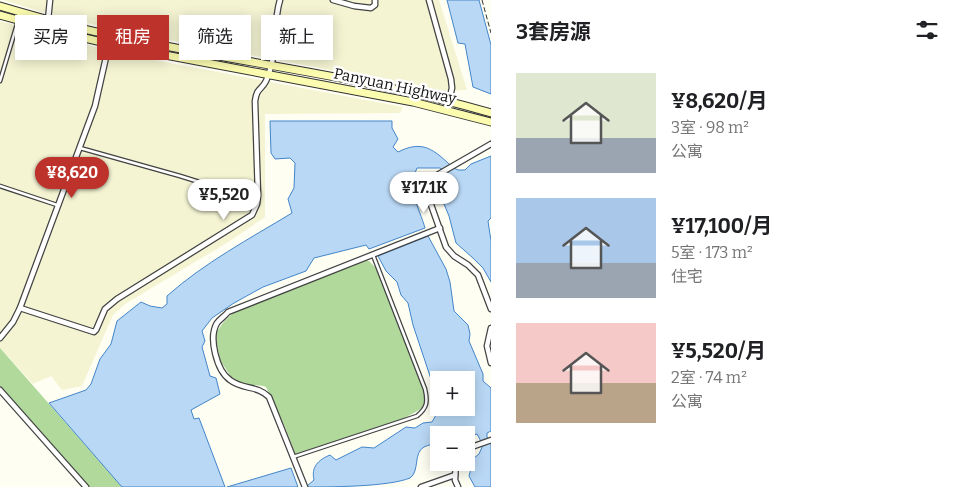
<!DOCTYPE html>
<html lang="zh">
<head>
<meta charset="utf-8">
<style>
	:root { --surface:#fff; --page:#f2f2f2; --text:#202124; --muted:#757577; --accent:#bd332b }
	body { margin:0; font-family:Bitter,"Noto Sans SC",serif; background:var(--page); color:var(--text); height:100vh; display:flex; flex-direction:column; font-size:19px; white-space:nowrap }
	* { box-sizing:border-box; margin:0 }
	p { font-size:16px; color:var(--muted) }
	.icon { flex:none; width:28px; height:28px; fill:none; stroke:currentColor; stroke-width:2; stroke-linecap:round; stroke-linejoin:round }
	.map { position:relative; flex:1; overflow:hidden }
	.side { display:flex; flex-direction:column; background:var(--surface); width:475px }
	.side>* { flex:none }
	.top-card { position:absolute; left:15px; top:15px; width:400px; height:45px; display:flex; gap:10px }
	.controls { position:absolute; left:430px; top:371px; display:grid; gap:10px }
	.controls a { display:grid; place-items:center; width:45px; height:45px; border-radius:0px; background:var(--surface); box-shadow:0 2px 12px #0003; font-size:25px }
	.price { position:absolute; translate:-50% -42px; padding:0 11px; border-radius:18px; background:#fff; color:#222; font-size:16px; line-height:32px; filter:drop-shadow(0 1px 2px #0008) }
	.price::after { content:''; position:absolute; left:50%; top:30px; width:15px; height:11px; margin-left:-8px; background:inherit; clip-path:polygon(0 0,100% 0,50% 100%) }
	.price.active { background:var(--accent); color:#fff }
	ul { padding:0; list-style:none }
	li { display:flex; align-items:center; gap:15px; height:125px; padding:0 25px }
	li span { display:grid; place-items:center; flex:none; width:140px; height:100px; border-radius:0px; color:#555 }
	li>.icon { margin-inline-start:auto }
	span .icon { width:60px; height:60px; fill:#fffc; stroke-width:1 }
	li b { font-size:21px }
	h2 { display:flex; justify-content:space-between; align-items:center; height:60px; padding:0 25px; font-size:21px }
	.chip { padding:0 18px; border-radius:0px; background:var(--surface); box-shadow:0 2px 12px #0003; font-size:18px; line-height:45px }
	.chip.active { background:var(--accent); color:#fff }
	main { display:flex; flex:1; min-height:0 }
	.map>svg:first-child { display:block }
</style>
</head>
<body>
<main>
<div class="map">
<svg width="491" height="487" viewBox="0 0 491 487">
	<rect width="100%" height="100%" fill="#fffef3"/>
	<g fill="#f4f4d3">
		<path d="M 3,0 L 439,0 L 467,90 L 444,91 L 121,31 L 42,12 Z"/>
		<path d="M 0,21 L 122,54 L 403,107 L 400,113 L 265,114 L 265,217 L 230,241 L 125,304 L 113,315 L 82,386 L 62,390 L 51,376 L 33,384 L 0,348 Z"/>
	</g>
	<g fill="#b1d99c">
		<path d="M 360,259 L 369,261 L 377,269 L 429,404 C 388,430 342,444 296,456 L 285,427 L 266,387 C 255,383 246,387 235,383 L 220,360 L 215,335 C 223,321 231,313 245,306 Z"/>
		<path d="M 0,348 L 122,487 L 87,487 L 0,386 Z"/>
	</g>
	<g fill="#b9d8f5" stroke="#4285ca">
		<path d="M 447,0 L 479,0 L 491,45 L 491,94 L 473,87 L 465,44 L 458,43 Z"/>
		<path d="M 270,121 L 392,121 L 392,128 L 398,139 L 393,147 L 398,152 C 420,141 431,147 448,163 C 452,166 453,168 458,170 L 465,170 L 471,164 L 491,156 L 491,218 L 488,221 L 491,241 L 491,282 L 483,268 L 474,259 L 456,243 L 449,216 L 444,204 L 439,202 L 437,196 L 452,189 L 450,175 L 440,168 L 417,168 C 407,190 419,207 425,228 L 369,249 L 366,245 L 314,258 L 306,271 L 263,287 L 234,303 L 212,318 L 202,331 L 205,341 L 202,347 L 210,376 L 216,378 L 220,394 L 191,410 L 194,419 L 199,418 L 225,487 L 122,487 L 49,403 L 86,390 L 91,384 L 100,359 L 111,344 L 117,321 L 141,302 L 150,306 L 162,308 L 167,304 L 167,296 C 204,263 249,239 292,213 L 288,199 L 294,188 L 295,163 L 290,158 L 275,159 L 271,153 Z"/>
		<path d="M 428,236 L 446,269 L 450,282 L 454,311 L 468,325 L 470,334 L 469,341 L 483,374 L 483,381 L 491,388 L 491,431 L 487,433 L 487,437 L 491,444 L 491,487 L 475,487 L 469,476 L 474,458 L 479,454 L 483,445 L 477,434 L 466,438 L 466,435 L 439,435 L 439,443 C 434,444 428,445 424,447 C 413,453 420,471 410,478 C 388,487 329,487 302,487 L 307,486 L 314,480 C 311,467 318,460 330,455 L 336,460 L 362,447 L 374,448 L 406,427 L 415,428 L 423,423 L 432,422 L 440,408 L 466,408 L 466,380 L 439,380 L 439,403 L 413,325 L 408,303 L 401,295 L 397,282 L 386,271 L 378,256 Z"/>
		<path d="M 291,468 L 298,487 L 227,487 Z"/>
	</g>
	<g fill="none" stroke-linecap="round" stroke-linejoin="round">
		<defs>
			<g id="service">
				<path d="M 0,81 L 18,21"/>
				<path d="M 80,148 L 180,176 L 231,192 L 257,195"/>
				<path d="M 0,186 L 57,205"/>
				<path d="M 293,457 L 417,416 C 427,408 428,402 425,389 L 373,255"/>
			</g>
			<g id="minor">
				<path d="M 333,0 L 354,6 L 371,8 L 375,5 L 375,0"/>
				<path d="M 429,0 L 451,79 L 452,88 L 449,101"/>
				<path d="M 48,20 L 50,0"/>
				<path d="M 491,144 L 432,178 L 428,185 L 429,199 L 446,247 L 454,256 L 468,265 L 478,275 L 491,309"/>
				<path d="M 20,308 L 94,332 L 96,330 L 105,309 L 117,299 L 252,215 L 257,204 L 258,195 L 255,101 C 257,87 261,91 266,81 C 268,77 270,71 271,66 C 278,44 273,22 280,0"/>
				<path d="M 491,328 L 487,346 L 491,363"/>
				<path d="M 0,338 L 13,322 L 20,308 L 95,106 L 109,44"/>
				<path d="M 0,390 L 86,487"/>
				<path d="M 466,449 L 491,440"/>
				<path d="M 456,462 L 455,480 L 458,487"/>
				<path d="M 305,487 L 269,397 C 257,385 243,390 230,380 C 217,371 208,338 217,323 C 220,319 225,316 228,312 L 440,228"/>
				<path d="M 421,487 L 455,475"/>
			</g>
			<g id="secondary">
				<path d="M 0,6 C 34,16 68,26 102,33 C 231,62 364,76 491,113"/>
				<path d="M 0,15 L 76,36 L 123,47 L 413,102 L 491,122"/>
			</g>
		</defs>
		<use href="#service" stroke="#434343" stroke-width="5"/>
		<use href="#minor" stroke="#434343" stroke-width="7"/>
		<use href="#secondary" stroke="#323232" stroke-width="9"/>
		<path stroke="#323232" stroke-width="1" stroke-dasharray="5 2.5" stroke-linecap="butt" d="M 482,0 L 491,33"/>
		<use href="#service" stroke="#fff" stroke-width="2.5"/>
		<use href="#minor" stroke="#fff" stroke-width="4.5"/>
		<use href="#secondary" stroke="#fcfcb0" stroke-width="7"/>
	</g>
	<g text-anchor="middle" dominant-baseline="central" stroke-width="5" stroke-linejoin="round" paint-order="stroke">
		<g font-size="15" fill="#101010" stroke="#fff">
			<text transform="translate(395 86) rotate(12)">Panyuan Highway</text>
		</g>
	</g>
</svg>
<div class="controls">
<a>+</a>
<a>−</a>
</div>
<b class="price active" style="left:72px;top:199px">¥8,620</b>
<b class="price" style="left:424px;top:214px">¥17.1K</b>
<b class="price" style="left:224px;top:221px">¥5,520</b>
<div class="top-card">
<a class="chip">买房</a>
<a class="chip active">租房</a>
<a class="chip">筛选</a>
<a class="chip">新上</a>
</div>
</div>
<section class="side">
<h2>3套房源<svg class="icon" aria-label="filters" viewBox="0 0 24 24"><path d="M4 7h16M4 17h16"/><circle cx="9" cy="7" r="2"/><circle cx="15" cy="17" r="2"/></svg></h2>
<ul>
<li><span style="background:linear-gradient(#dfe7d0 65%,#9aa5b1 0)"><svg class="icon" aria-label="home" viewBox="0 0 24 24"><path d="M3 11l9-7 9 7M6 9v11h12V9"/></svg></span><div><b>¥8,620/月</b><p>3室 · 98 m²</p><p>公寓</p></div></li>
<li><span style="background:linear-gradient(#a9c7e8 65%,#9aa5b1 0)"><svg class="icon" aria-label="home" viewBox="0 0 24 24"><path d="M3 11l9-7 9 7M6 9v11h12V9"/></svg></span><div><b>¥17,100/月</b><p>5室 · 173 m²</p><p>住宅</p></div></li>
<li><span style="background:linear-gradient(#f6c9c9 60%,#b9a48a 0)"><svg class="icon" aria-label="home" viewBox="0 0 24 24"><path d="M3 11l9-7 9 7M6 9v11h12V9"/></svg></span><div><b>¥5,520/月</b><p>2室 · 74 m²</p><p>公寓</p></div></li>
</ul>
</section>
</main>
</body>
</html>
